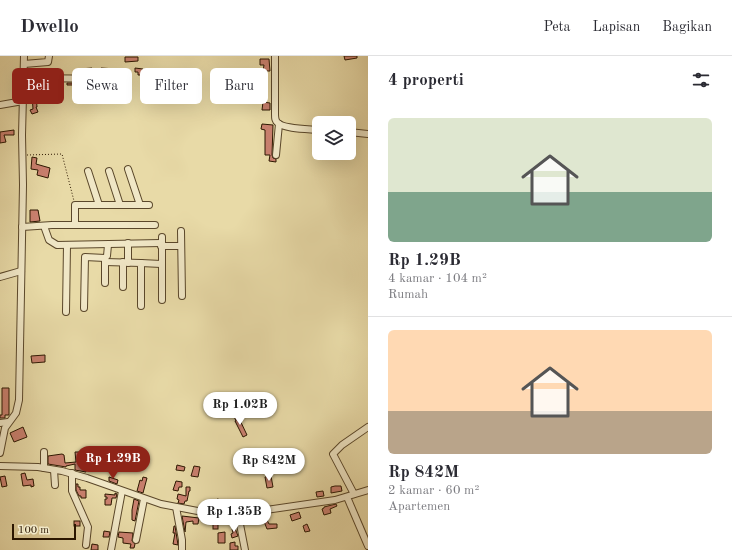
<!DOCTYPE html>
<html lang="id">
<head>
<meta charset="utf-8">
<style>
	:root { --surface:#fff; --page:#f2f2f3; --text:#2b2b33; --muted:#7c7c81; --line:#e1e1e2; --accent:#8f2418 }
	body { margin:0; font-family:"Old Standard TT",serif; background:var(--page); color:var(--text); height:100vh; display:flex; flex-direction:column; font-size:15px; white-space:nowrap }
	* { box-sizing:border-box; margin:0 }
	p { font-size:13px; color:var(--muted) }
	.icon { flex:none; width:22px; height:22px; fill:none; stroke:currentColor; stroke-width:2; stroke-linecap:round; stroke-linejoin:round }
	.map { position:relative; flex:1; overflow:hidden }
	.details { display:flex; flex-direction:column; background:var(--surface); width:364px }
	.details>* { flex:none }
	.guide { position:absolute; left:12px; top:12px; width:296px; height:36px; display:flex; gap:8px }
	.controls { position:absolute; left:312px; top:60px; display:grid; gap:8px }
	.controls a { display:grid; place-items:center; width:44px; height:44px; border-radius:6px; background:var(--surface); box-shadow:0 4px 16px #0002; font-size:20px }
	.scale { position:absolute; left:12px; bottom:10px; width:64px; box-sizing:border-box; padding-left:4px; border:2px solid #2b1600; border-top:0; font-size:11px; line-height:14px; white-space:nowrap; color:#2b1600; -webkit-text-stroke:3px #f0e7c6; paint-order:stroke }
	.price { position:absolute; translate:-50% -34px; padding:0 9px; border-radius:14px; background:#fff; color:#222; font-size:13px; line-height:26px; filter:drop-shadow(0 1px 2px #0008) }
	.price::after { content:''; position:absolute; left:50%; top:24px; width:12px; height:9px; margin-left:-6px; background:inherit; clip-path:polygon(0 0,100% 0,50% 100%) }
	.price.current { background:var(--accent); color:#fff }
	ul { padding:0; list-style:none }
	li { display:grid; align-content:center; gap:8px; height:212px; padding:0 20px }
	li+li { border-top:1px solid var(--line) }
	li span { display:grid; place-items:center; height:124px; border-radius:6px; color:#555 }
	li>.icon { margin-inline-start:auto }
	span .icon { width:72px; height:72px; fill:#fffc; stroke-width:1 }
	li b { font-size:17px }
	h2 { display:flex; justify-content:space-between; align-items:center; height:48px; padding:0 20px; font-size:17px }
	.tag { padding:0 14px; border-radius:6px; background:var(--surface); box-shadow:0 4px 16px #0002; font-size:14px; line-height:36px }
	.tag.current { background:var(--accent); color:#fff }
	header { display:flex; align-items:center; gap:24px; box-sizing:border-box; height:56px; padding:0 20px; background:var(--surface); border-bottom:1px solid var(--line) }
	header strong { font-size:19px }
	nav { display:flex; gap:22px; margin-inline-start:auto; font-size:14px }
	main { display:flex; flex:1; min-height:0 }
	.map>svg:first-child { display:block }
</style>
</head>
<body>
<header>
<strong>Dwello</strong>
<nav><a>Peta</a><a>Lapisan</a><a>Bagikan</a></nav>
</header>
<main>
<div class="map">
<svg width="368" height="494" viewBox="0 0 368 494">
	<rect width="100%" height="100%" fill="#e8daa7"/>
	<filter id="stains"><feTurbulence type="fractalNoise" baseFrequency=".005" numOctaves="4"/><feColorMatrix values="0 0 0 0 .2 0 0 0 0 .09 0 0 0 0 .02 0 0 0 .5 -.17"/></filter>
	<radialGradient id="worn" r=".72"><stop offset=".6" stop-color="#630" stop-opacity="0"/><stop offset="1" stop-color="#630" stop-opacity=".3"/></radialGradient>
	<g fill="#ca806f" stroke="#2b1600">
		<path d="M 344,0 L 357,0 L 357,2 L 345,4 Z"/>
		<path d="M 125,1 L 138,1 L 138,5 L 125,6 Z"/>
		<path d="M 260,3 L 269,3 L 270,15 L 263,15 L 264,9 L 260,9 Z"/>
		<path d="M 92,12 L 92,17 L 80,17 L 80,13 Z"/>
		<path d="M 101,12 L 116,13 L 116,17 L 101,17 Z"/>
		<path d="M 135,12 L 143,13 L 143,19 L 138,19 L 138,16 L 135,16 Z"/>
		<path d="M 125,25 L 130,25 L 130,31 L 120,31 L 120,29 L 106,30 L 89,28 L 89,29 L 67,29 L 67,27 L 121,28 Z"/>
		<path d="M 32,39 L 36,39 L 37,51 L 36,51 L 38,56 L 32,58 L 30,54 L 33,53 Z"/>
		<path d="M 263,46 L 270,47 L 270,54 L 262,54 Z"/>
		<path d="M 262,68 L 273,69 L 272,99 L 273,102 L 276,103 L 276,106 L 269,105 L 270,99 L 265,99 L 265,74 L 261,73 Z"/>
		<path d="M 14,74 L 14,79 L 4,79 L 6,86 L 0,87 L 0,76 Z"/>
		<path d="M 32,101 L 37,102 L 36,108 L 50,112 L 48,122 L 37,119 L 38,114 L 31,113 Z"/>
		<path d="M 30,154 L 38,154 L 40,165 L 30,166 Z"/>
		<path d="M 45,299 L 45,306 L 32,307 L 31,300 Z"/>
		<path d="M 2,332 L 9,332 L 9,359 L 5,359 L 5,362 L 0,362 L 0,359 L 2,359 Z"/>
		<path d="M 237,358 L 247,379 L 243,381 L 235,365 L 236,365 L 234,360 Z"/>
		<path d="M 23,371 L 27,381 L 14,386 L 10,377 Z"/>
		<path d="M 75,396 L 80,396 L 80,397 L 86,398 L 86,404 L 83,404 L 83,411 L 86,411 L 86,416 L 75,414 L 75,408 L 66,410 L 66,411 L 48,408 L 48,400 L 62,398 L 64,399 L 65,407 L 76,406 Z"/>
		<path d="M 177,409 L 185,411 L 184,415 L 176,414 Z"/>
		<path d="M 194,410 L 200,411 L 198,421 L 191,420 Z"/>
		<path d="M 25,417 L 27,424 L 33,423 L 34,430 L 31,431 L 31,429 L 23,430 L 21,418 Z"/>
		<path d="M 5,420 L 7,430 L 2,431 L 0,421 Z"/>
		<path d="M 271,420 L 273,431 L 267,432 L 265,421 Z"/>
		<path d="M 109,421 L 118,424 L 117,428 L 109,425 Z"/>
		<path d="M 143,421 L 147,422 L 143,437 L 137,435 L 140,424 L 142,425 Z"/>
		<path d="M 176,425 L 182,426 L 182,431 L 179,431 L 178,435 L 173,434 Z"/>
		<path d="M 76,428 L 78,428 L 78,431 L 80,431 L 80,434 L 86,434 L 86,442 L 81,442 L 81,440 L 79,440 L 76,434 Z"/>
		<path d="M 335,430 L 341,430 L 342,435 L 331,437 L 331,431 Z"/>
		<path d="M 186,431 L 190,431 L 190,435 L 189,435 L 187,445 L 185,445 L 184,448 L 178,447 L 179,444 L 177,443 L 178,438 L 186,440 Z"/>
		<path d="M 323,435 L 324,440 L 317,441 L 316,436 Z"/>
		<path d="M 115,437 L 117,438 L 116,442 L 112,442 L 111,449 L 105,449 L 105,443 L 107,443 L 107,441 L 105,441 L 105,438 L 115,439 Z"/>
		<path d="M 134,443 L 139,445 L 135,465 L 132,464 L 132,454 Z"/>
		<path d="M 217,443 L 222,444 L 222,453 L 216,453 Z"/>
		<path d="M 336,448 L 337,450 L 330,453 L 331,457 L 324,459 L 322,453 L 324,452 L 324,451 Z"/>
		<path d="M 299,456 L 301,462 L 292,465 L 290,459 Z"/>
		<path d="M 182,460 L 199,462 L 198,468 L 193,468 L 193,465 L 186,466 L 185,476 Z"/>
		<path d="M 266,462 L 269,468 L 277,468 L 277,472 L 267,473 L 263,463 Z"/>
		<rect x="74" y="465" width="6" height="5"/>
		<rect x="213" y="465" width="5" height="8"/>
		<path d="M 307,468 L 310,475 L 305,476 L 303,470 Z"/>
		<path d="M 174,470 L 175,470 L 178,489 L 173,488 L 175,477 L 173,477 Z"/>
		<path d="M 235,472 L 238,480 L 232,482 L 231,478 L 233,477 L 232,473 Z"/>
		<path d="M 104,475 L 110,476 L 109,481 L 103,481 Z"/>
		<path d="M 119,476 L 133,477 L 132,485 L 135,488 L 134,492 L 130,492 L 131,488 L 123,487 L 123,482 L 118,481 Z"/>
		<path d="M 225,476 L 225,487 L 218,487 L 218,477 Z"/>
		<path d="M 235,486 L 235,490 L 238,490 L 238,494 L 230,494 L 230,487 Z"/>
		<path d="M 92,488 L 98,489 L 98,494 L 91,494 Z"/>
	</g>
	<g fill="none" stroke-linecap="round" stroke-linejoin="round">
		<defs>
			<g id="minor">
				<path d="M 275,0 L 275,58 C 275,62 275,65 278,67 C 284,73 310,73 319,74"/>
				<path d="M 24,8 L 48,6 L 49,0"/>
				<path d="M 24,22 L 121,23"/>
				<path d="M 0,49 L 23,45"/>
				<path d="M 349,76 L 368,78"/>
				<path d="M 276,99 L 279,68"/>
				<path d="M 128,113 L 140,149"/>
				<path d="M 88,115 L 99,149"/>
				<path d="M 109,115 L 120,149"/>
				<path d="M 75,169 L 75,149 L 149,149"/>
				<path d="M 44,170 L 49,184 L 57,189 L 161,187"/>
				<path d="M 22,171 L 52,169 L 155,169"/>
				<path d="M 181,175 L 182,240"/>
				<path d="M 162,181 L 162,244"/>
				<path d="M 128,187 L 128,207"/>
				<path d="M 161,190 L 181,190"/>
				<path d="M 105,206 L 141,207 L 141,250"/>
				<path d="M 141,207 L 161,208"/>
				<path d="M 0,221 L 21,215"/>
				<path d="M 105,227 L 105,203"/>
				<path d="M 123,231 L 123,206"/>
				<path d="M 84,252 L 85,201 L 105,202 L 107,200 L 108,189"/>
				<path d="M 66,256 L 67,189"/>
				<path d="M 0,367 L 8,366"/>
				<path d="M 44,396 L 44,412"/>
				<path d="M 0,397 L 5,372 L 16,357 L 19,344 L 23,129 L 22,79 L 24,0"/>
				<path d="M 0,410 L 38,411 L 62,415 L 87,422 L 161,448 L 208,457 L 238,458 L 335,444 L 368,434"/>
				<path d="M 54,414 L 55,429"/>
				<path d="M 72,417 L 72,435 L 88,471 L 86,489"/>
				<path d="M 354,438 L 333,398 L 342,389 L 368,371"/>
				<path d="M 347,441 L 368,490"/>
				<path d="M 176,451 L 182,484 L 182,494"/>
				<path d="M 238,458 L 245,494"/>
				<path d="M 136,484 L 144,443"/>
				<path d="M 111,494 L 122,435"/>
			</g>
		</defs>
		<use href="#minor" stroke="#5a472a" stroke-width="8"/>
		<path stroke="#2b1600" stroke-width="1" stroke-dasharray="1 2" stroke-linecap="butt" d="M 27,99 L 62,98 L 74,145"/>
		<use href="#minor" stroke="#f0e7c6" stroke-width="6"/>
	</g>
	<rect width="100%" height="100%" filter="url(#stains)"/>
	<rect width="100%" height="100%" fill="url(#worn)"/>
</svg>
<div class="controls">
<a><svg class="icon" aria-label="layers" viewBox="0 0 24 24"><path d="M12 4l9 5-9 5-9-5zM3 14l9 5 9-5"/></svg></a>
</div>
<div class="scale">100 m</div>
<b class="price" style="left:240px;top:370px">Rp 1.02B</b>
<b class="price current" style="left:113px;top:424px">Rp 1.29B</b>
<b class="price" style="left:269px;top:426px">Rp 842M</b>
<b class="price" style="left:234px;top:477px">Rp 1.35B</b>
<div class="guide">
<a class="tag current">Beli</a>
<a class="tag">Sewa</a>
<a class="tag">Filter</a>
<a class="tag">Baru</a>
</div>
</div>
<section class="details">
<h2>4 properti<svg class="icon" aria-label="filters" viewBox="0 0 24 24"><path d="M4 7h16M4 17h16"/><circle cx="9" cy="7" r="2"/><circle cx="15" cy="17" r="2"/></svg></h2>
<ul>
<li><span style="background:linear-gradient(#dfe7d0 60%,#7fa58c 0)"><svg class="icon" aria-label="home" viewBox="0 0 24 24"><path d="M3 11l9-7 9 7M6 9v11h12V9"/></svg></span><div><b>Rp 1.29B</b><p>4 kamar · 104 m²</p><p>Rumah</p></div></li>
<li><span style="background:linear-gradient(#ffd9b3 65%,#b9a48a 0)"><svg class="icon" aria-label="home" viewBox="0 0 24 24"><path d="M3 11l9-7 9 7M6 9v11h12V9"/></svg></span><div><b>Rp 842M</b><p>2 kamar · 60 m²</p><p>Apartemen</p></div></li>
</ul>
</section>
</main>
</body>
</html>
